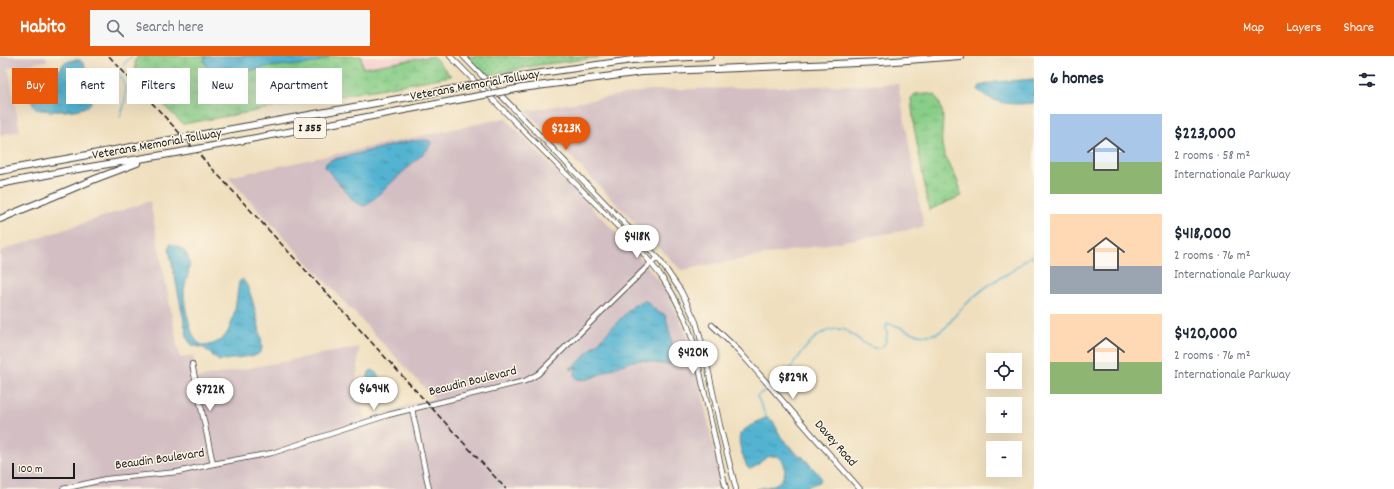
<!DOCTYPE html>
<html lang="en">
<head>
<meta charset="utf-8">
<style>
	:root { --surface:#fff; --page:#f6f6f7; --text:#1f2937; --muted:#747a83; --accent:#ea580c }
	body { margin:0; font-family:Dekko,sans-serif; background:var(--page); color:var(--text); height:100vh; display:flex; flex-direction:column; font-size:15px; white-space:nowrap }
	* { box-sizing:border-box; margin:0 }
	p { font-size:13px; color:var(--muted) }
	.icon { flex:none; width:22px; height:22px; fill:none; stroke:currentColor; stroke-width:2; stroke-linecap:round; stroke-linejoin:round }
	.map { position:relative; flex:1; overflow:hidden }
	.panel { display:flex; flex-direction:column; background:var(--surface); width:360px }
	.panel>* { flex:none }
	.guide { position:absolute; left:12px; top:12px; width:380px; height:36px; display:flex; gap:8px }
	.controls { position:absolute; left:986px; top:297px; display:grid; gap:8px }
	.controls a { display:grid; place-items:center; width:36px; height:36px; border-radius:0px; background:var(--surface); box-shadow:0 4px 16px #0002; font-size:20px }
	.scale { position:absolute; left:12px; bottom:10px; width:63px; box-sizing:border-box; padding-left:4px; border:2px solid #1c1c1c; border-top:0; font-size:11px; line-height:14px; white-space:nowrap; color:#1c1c1c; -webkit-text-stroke:3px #fcf5e5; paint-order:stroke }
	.price { position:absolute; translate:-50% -34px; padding:0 9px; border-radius:14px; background:#fff; color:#222; font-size:13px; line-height:26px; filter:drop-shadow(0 1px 2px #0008) }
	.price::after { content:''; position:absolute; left:50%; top:24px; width:12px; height:9px; margin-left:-6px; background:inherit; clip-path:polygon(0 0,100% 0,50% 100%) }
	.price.on { background:var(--accent); color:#fff }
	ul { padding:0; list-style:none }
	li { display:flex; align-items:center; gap:12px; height:100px; padding:0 16px }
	li span { display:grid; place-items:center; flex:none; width:112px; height:80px; border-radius:0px; color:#555 }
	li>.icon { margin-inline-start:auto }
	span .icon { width:48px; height:48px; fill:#fffc; stroke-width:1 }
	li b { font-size:17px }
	h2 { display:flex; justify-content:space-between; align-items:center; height:48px; padding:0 16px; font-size:17px }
	.tag { padding:0 14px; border-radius:0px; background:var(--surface); box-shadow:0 4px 16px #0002; font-size:14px; line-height:36px }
	.tag.on { background:var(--accent); color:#fff }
	header { display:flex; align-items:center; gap:24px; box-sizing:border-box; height:56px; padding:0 20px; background:var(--accent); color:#fff }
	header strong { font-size:19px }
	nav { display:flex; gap:22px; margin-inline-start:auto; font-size:14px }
	.search { width:280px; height:36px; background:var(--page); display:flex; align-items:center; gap:10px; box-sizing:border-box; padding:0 14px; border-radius:0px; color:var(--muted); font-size:15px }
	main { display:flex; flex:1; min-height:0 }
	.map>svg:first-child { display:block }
</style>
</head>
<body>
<header>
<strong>Habito</strong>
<div class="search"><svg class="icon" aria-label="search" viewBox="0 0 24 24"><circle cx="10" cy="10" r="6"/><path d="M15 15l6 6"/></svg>Search here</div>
<nav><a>Map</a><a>Layers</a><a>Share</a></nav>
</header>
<main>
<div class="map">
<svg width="1034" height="433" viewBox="0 0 1034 433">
	<defs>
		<pattern id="grass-dots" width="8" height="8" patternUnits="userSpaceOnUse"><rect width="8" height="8" fill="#88ce88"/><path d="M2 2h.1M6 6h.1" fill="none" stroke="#75b075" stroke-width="1.8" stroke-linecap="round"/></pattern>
		<pattern id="wetland-marsh" width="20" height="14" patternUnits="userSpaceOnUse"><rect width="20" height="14" fill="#88ce88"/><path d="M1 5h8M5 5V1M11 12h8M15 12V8" fill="none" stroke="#75b075"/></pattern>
		<pattern id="water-ripples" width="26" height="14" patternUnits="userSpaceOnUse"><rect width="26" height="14" fill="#52b3d1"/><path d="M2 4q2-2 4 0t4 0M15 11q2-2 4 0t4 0" fill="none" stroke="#4391a9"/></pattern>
	</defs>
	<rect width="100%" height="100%" fill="#fcf5e5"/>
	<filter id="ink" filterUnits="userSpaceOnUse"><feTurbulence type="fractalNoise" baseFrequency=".025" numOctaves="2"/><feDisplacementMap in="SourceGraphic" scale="8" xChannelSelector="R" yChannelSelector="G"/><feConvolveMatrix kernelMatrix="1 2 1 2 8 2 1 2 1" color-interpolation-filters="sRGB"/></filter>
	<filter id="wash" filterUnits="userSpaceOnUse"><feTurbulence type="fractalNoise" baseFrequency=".012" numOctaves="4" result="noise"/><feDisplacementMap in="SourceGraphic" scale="16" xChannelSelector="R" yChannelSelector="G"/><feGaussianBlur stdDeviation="0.9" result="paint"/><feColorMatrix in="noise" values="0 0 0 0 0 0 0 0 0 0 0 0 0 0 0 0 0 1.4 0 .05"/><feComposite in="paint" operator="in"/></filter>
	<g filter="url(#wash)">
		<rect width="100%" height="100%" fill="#efdfbe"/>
		<path fill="#f7d0cd" d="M 361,0 L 430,0 L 363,12 Z"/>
		<g fill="#d2bec3">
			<path d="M 0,0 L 46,0 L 47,5 L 8,12 L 20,75 L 0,79 Z"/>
			<path d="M 898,28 L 924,171 L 681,214 L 526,55 L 650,34 Z"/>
			<path d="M 505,62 L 642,204 L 667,236 L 685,275 L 697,314 L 722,433 L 0,433 L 0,195 L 150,145 L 180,302 L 193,300 L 198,322 L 359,291 L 356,332 L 365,363 L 391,354 L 434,342 L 228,121 Z"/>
		</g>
		<path fill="url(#grass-dots)" stroke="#527552" d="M 466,0 L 611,0 L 539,9 L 490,19 L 483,16 Z"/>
		<g fill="url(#wetland-marsh)" stroke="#527552">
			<path d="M 138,0 L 361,0 L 363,12 L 433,0 L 451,20 L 183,68 L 136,22 L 135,5 Z"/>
			<path d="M 915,38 L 929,38 L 935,39 C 937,43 940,47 941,51 C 946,64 939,79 943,94 C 947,110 961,123 961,140 L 929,154 L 914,71 L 911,42 Z"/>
		</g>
		<g fill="url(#water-ripples)" stroke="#376876">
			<path d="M 206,0 L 330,0 C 314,12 286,8 267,11 C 254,14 240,18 227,19 C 221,20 215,17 209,15 L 204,5 Z"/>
			<path d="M 73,4 L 80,4 L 84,8 L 86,13 L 91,47 C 83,57 48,56 36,53 C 30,46 29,36 28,27 L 30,23 L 54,17 L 61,12 L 64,7 Z"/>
			<path d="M 1034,23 L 1034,47 C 1013,49 995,49 978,34 L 980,30 L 995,26 Z"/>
			<path d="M 427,84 L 430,85 L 431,87 L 428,93 L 367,149 L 363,150 L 355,146 L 325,111 L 326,107 L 331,104 L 410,85 Z"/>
			<path d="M 170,188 C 178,189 186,194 188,202 C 192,213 185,224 184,235 C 184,246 186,256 189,266 C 193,283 199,297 219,285 C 235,276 236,243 239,226 L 242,223 C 251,228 262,281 262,292 C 261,295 260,297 257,299 L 219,305 L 204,292 L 192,289 L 188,284 L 169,193 Z"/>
			<path d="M 644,244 C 652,247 655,258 664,258 L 666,261 L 675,299 L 678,304 L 677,306 C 665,311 653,306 641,304 C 635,303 622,309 616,311 C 605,314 583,331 574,320 L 577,311 L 572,314 L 569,312 L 575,310 L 633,250 Z"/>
			<path d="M 373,314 L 390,333 L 391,336 L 390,338 L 372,343 C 367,337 367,323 369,316 Z"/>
			<path d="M 765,362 L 770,363 L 773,365 L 781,381 L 799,400 L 803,401 L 820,420 L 821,424 L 819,426 L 801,433 L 756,433 C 764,431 772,431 779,426 C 788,419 787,400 773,400 C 763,400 758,412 749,413 L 747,411 C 744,402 737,387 740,379 C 742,373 759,365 765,362 Z"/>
		</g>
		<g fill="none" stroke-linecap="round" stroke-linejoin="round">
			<g stroke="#52b3d1" stroke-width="1.5">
				<path d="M 123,9 L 132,0"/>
				<path d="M 87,21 L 116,14 C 129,28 127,45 120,61"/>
				<path d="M 1031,200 L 1034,202 L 1034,204"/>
				<path d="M 773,328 C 778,323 784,319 789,314 C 803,296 812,276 836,273 C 839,273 843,273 845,274 C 855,278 876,303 885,287 C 887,282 888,277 886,272 L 887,268 C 896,267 902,273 910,276 C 918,279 926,280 934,278 C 947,275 952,261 961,253 C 975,239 989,227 1007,218 C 1016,213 1023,205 1031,200 L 1034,197"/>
				<path d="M 767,333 L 757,340 L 767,362"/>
			</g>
		</g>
	</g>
	<g filter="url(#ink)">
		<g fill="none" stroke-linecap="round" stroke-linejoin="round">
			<defs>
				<g id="minor">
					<path d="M 450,0 L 638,191 L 661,220 L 672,237 L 685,262 L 693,285 L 726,433"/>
					<path d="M 463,0 L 658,202 L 681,235 L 696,266 L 706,303 L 720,370 L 736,433"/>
					<path d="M 712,269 L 738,294 L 860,433"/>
					<path d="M 192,308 L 213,408"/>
					<path d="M 412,353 L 429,433"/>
					<path d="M 63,433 L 106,423 L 178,416 L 213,408 L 272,397 L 388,359 L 525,325 L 538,318 L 651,207 L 658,202"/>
				</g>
				<g id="highway">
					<path d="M 513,21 L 632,4 L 710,0"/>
					<path d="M 522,32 L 642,16 L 881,6 L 960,0"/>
					<path d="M 204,78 L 459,32"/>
					<path d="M 213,90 L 468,42"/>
					<path d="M 0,115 L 164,85"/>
					<path d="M 0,128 L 66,115 L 175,97"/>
					<path d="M 0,163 L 95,123 L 137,107"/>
				</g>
			</defs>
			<use href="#minor" stroke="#3c3934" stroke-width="6"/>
			<use href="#highway" stroke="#3c3934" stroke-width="8"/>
			<use href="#minor" stroke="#fff" stroke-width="4.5"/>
			<use href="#highway" stroke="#fff" stroke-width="6"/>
			<path stroke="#1c1c1c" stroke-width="1.5" stroke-dasharray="6 3" stroke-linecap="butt" d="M 109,0 L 506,433"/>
			<defs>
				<g id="highway-bridge">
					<path d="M 459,32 L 513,21"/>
					<path d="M 468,42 L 522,32"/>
					<path d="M 164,85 L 204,78"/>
					<path d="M 175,97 L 213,90"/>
				</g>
			</defs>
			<use href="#highway-bridge" stroke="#3c3934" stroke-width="8" stroke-linecap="butt"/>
			<use href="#highway-bridge" stroke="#fff" stroke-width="6"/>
		</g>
	</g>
	<g text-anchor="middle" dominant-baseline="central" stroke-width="3" stroke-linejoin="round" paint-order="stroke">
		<rect fill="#fcf5e5" stroke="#5f5d58" stroke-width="1" x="294" y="62" width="32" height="20" rx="3"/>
		<g font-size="12" font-weight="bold" fill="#1c1c1c">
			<text x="310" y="72">I 355</text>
		</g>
		<g font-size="13" fill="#1c1c1c" stroke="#fcf5e5">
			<text transform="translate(475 30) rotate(-10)">Veterans Memorial Tollway</text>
			<text transform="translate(157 89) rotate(-10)">Veterans Memorial Tollway</text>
			<text transform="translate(473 326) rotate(-14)">Beaudin Boulevard</text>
			<text transform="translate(835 388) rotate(49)">Davey Road</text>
			<text transform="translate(160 404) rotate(-8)">Beaudin Boulevard</text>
		</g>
	</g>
</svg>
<div class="controls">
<a><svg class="icon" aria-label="locate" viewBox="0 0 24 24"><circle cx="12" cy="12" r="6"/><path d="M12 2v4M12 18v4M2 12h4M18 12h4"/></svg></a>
<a>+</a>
<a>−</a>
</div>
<div class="scale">100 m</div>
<b class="price on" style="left:566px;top:95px">$223K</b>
<b class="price" style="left:637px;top:203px">$418K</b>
<b class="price" style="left:693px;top:319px">$420K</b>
<b class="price" style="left:793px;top:344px">$829K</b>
<b class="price" style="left:374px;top:355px">$694K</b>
<b class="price" style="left:210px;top:356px">$722K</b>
<div class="guide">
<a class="tag on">Buy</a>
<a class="tag">Rent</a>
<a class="tag">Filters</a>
<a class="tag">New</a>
<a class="tag">Apartment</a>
</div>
</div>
<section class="panel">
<h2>6 homes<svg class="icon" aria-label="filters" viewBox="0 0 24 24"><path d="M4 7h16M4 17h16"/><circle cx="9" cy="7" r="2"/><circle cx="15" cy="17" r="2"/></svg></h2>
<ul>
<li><span style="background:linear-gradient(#a9c7e8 60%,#8fb573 0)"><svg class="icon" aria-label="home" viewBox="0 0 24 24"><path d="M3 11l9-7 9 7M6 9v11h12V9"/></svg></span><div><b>$223,000</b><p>2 rooms · 58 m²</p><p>Internationale Parkway</p></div></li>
<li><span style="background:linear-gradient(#ffd9b3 65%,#9aa5b1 0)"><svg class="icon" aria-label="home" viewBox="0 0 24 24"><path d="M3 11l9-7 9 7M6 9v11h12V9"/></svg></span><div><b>$418,000</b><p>2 rooms · 76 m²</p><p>Internationale Parkway</p></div></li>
<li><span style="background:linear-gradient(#ffd9b3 60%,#8fb573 0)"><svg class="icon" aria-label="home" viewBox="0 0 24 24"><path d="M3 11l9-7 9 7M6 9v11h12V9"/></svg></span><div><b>$420,000</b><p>2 rooms · 76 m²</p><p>Internationale Parkway</p></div></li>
</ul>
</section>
</main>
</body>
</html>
